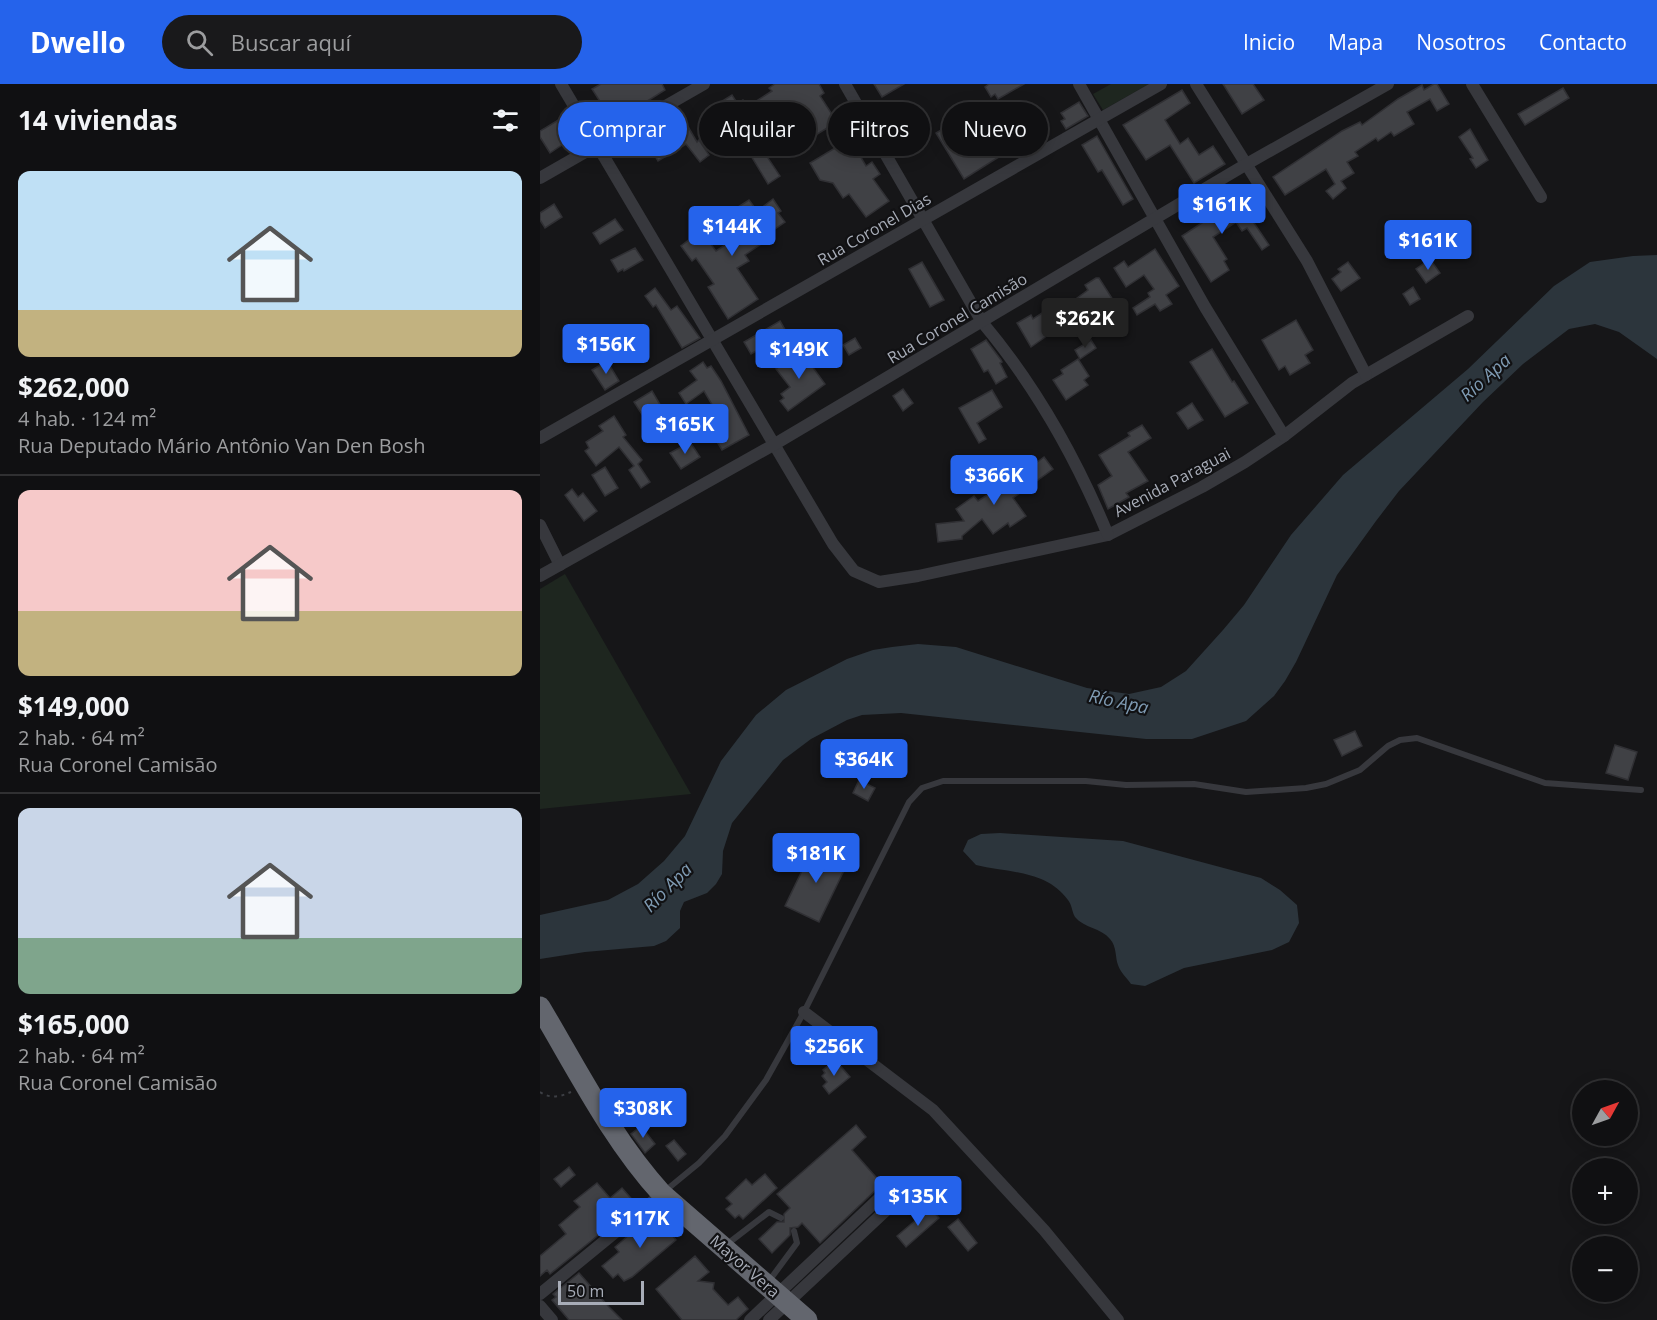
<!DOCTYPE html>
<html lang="es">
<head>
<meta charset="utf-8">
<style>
	:root { --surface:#101012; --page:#19191b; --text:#f1f3f6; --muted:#9c9d9f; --line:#303032; --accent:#2563eb }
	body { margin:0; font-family:"Open Sans",sans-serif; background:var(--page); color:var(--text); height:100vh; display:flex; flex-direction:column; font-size:22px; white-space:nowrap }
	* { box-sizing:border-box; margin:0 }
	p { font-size:20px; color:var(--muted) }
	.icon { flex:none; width:33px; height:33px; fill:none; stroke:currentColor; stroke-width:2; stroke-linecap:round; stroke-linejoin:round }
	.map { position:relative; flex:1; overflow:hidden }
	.details { display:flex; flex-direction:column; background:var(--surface); width:540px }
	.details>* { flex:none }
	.banner { position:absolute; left:18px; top:18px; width:570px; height:54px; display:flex; gap:12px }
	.needle { width:39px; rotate:50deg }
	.controls { position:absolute; left:1032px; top:996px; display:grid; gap:12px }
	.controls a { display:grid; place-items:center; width:66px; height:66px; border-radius:50%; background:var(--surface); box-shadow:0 3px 15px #0003,0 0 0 2px var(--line); font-size:30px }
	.scale { position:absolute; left:18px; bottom:15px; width:86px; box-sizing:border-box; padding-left:6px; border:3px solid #a8adb8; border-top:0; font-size:16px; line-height:21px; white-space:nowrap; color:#a8adb8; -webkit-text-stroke:4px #111113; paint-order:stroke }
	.price { position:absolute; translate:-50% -51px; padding:0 14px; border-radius:6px; background:var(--accent); color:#fff; font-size:20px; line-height:39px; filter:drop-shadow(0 2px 3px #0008) }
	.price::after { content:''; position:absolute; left:50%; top:36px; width:18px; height:14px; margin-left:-9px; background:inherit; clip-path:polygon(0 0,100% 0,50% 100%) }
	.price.current { background:#222; color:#fff }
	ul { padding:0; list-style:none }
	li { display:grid; align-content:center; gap:12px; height:318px; padding:0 18px }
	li+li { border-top:2px solid var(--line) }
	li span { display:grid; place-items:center; height:186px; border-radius:12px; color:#555 }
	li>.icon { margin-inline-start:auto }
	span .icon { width:108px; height:108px; fill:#fffc; stroke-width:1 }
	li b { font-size:26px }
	h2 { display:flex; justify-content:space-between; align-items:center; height:72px; padding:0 18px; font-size:26px }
	.chip { padding:0 21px; border-radius:27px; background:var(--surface); box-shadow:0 3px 15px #0003,0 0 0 2px var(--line); font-size:21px; line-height:54px }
	.chip.current { background:var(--accent); color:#fff }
	header { display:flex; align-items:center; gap:36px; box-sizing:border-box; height:84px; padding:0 30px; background:var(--accent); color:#fff }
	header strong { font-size:28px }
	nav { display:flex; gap:33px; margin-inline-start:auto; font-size:21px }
	.search { width:420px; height:54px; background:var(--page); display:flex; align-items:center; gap:15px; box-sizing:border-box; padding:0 21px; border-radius:33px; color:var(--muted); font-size:22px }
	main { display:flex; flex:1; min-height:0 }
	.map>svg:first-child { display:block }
</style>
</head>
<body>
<header>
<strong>Dwello</strong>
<div class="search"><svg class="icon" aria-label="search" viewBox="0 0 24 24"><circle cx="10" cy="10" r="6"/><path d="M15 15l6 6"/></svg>Buscar aquí</div>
<nav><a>Inicio</a><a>Mapa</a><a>Nosotros</a><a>Contacto</a></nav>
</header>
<main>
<section class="details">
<h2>14 viviendas<svg class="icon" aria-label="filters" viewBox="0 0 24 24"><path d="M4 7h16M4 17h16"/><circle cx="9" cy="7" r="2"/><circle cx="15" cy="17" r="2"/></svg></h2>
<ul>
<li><span style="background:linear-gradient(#bfe0f5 75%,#c2b280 0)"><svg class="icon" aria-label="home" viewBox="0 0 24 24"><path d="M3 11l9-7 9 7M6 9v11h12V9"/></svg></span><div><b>$262,000</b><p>4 hab. · 124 m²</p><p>Rua Deputado Mário Antônio Van Den Bosh</p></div></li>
<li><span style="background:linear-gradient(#f6c9c9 65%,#c2b280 0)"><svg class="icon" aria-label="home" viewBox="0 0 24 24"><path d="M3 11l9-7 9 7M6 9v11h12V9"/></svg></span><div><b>$149,000</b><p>2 hab. · 64 m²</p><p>Rua Coronel Camisão</p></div></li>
<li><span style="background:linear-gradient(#c9d6e8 70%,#7fa58c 0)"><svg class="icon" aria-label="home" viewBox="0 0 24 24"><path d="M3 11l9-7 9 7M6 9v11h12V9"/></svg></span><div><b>$165,000</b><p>2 hab. · 64 m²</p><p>Rua Coronel Camisão</p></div></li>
</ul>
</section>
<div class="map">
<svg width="1117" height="1236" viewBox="0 0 1117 1236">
	<rect width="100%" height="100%" fill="#161618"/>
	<g fill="#1e261f">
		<path d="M 571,0 L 609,0 L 563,26 L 553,10 Z"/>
		<path d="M 25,490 L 151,710 L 0,725 L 0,505 Z"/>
	</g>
	<g fill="#2c353c">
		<path d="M 1117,171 L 1117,275 L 1079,248 L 1055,240 L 1029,245 L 983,280 L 943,318 L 859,407 L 836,437 L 797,491 L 756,578 L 745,597 L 734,612 L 706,637 L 652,655 L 606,655 L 361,629 L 322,631 L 307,636 L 271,655 L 243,676 L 192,739 L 183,767 L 182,790 L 176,800 L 167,809 L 144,818 L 140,827 L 140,844 L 126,857 L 114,862 L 45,868 L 0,875 L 0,831 L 68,816 L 98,800 L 124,777 L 145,752 L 181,677 L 216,631 L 246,606 L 307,575 L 333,566 L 352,563 L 378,560 L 416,563 L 547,604 L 589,610 L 621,603 L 646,587 L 683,546 L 704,521 L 751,451 L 803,391 L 928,285 L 1014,202 L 1050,178 L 1093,172 Z"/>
		<path d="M 460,749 L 583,757 L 721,794 L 740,806 L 757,821 L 759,839 L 749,858 L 732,866 L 644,884 L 605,902 L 591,900 C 587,894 580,888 578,881 C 575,873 577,863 570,855 C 561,844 544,844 535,833 C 532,828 532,821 528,816 C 506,786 469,789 436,781 L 423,767 L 428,756 L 441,750 Z"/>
	</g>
	<g fill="#404145" stroke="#303034" stroke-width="1.5">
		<path d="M 61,0 L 122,0 L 125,6 L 82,33 L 76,24 L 68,30 L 52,5 Z"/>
		<path d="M 235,0 L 279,0 L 284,9 L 280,12 L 297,38 L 266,57 L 260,48 L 255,51 L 245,35 L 218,52 L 221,57 L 218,59 L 240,92 L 228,100 L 179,19 L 192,11 L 197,19 L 203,16 L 207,23 L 232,7 L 229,4 Z"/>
		<path d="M 334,0 L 364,0 L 342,13 Z"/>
		<path d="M 449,0 L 484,0 L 458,15 L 455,10 L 451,13 L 445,3 Z"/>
		<path d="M 683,0 L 713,0 L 724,16 L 702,30 Z"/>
		<path d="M 894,0 L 897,0 L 909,20 L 897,27 L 890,15 L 867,28 L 874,40 L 854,52 L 851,48 L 838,57 L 836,54 L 815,68 L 818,72 L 807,78 L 814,89 L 801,97 L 806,104 L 793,115 L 786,107 L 795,100 L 786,85 L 745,111 L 733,93 L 802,47 L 820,38 L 822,41 L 858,15 L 882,1 L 884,6 Z"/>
		<path d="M 1023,4 L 1029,14 L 985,41 L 978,30 Z"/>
		<path d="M 642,6 L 650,19 L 625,36 L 640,60 L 648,54 L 659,71 L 673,62 L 685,80 L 654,99 L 630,61 L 606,76 L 583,41 Z"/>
		<path d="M 539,18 L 548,32 L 526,45 L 521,37 L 525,35 L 521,29 Z"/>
		<path d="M 364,32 L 369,38 L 374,34 L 384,48 L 365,60 L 351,40 Z"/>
		<path d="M 143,34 L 157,58 L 159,56 L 169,71 L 160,78 L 146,60 L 118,77 L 107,58 Z"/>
		<path d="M 20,35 L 32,54 L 10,69 L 0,53 L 0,47 Z"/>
		<path d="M 413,39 L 428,64 L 450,51 L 462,71 L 424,95 L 396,49 Z"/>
		<path d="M 930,45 L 948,76 L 936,84 L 930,75 L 933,74 L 919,53 Z"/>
		<path d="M 557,52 L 593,115 L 583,121 L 562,86 L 558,88 L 542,61 Z"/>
		<path d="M 310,55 L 326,82 L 332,78 L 340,90 L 333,95 L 349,117 L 326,133 L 309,110 L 303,114 L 293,99 L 280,96 L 270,79 Z"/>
		<path d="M 704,110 L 722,134 L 714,139 L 729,161 L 722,166 L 707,144 L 702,147 L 696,138 L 673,153 L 687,175 L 684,177 L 689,186 L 671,198 L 642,152 L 674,131 L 671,126 L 683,118 L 686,122 Z"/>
		<path d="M 233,115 L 241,127 L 238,129 L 245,138 L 222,154 L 224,158 L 205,171 L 209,177 L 197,184 L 218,215 L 188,235 L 168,203 L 174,200 L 156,174 L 152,177 L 141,162 L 158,149 L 160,153 L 164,151 L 176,167 L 193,156 L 179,135 L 209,116 L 215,124 L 195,138 L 205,153 L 226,140 L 228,137 L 220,125 Z"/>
		<path d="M 14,120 L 22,133 L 5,144 L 0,136 L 0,129 Z"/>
		<path d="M 75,135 L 83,146 L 60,160 L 53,149 Z"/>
		<path d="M 95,164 L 103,176 L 84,187 L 83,185 L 78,188 L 71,176 Z"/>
		<path d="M 615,165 L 639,202 L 626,211 L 632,220 L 620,227 L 615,220 L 597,231 L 593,224 L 610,213 L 608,209 L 614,205 L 604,191 L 586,203 L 574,184 L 584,177 L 588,183 Z"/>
		<path d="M 890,175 L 900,189 L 886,199 L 876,185 Z"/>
		<path d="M 382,178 L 404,216 L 390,223 L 369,185 Z"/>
		<path d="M 808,178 L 820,194 L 801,207 L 792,195 L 801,188 L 798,185 Z"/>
		<path d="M 556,194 L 559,194 L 575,219 L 562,228 L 559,224 L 543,235 L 548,242 L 540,248 L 531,235 L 491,263 L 477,239 L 491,231 L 493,235 L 522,216 L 526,222 L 548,206 L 545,201 Z"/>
		<path d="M 873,203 L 880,215 L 870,221 L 863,210 Z"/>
		<path d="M 115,204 L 131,226 L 137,222 L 160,254 L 142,264 L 116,221 L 113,223 L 105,212 Z"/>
		<path d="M 756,236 L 773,266 L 765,271 L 770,279 L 750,291 L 745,282 L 739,286 L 722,256 Z"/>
		<path d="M 240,237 L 247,249 L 211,270 L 204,258 Z"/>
		<path d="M 315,254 L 321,264 L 309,271 L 303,261 Z"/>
		<path d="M 446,256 L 461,276 L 462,278 L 460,279 L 467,293 L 456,300 L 448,286 L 444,288 L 431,265 Z"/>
		<path d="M 551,256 L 556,264 L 540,275 L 535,266 Z"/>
		<path d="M 672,265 L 692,298 L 694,297 L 708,319 L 685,333 L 650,278 Z"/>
		<path d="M 261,267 L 285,300 L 248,327 L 240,317 L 244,314 L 241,310 L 250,303 L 236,285 Z"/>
		<path d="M 538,275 L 549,292 L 544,296 L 548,301 L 526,316 L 513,296 L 523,290 L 521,286 Z"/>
		<path d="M 67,277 L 79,297 L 65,306 L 52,286 Z"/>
		<path d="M 163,278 L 167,284 L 171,282 L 181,297 L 209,351 L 182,366 L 170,346 L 183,339 L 164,307 L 146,320 L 139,309 L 157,296 L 150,287 Z"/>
		<path d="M 363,305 L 373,319 L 363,327 L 353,312 Z"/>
		<path d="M 452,306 L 462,323 L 437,339 L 446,355 L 439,359 L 419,324 Z"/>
		<path d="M 112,307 L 125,329 L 111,338 L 106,330 L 103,332 L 94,318 Z"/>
		<path d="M 652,319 L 663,336 L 648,345 L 637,329 Z"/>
		<path d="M 74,332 L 86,351 L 83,353 L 102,376 L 98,380 L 110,398 L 101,404 L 89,386 L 94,382 L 79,363 L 56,382 L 45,367 L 49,364 L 46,358 L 63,347 L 59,342 Z"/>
		<path d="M 602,341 L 611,354 L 588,368 L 608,397 L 586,409 L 589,413 L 568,425 L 558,401 L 572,392 L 559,371 L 590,352 L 588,349 Z"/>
		<path d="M 150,358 L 160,373 L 141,385 L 130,369 Z"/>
		<path d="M 504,373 L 513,385 L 473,414 L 486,432 L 470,443 L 468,439 L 453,450 L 442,435 L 422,452 L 422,455 L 398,458 L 396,440 L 424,437 L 416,425 L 434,412 L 438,417 L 464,400 L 465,402 Z"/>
		<path d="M 65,383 L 78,404 L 65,412 L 52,391 Z"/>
		<path d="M 32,405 L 38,413 L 43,409 L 57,427 L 44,437 L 25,411 Z"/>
		<path d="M 815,647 L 822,662 L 802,672 L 794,656 Z"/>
		<path d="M 1075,661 L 1097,668 L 1088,696 L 1066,689 Z"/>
		<path d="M 319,696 L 335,704 L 328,717 L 313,709 Z"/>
		<path d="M 274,762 L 308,778 L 279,838 L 245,822 Z"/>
		<path d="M 297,978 L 310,993 L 289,1010 L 283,1002 L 287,998 L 282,992 L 285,989 L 283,986 L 290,980 L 292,983 Z"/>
		<path d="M 316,1041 L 326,1053 L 312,1066 L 342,1100 L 280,1159 L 262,1139 L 258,1143 L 250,1144 L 250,1151 L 232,1169 L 219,1155 L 237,1138 L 244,1138 L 244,1130 L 250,1124 L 237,1110 Z"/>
		<path d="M 101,1042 L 115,1060 L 105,1069 L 91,1050 Z"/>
		<path d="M 134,1056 L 146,1070 L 138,1077 L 126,1062 Z"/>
		<path d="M 29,1083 L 35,1091 L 21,1103 L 14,1095 Z"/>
		<path d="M 225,1090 L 237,1104 L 203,1135 L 199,1131 L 195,1134 L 186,1125 L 192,1120 L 186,1114 L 206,1095 L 212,1101 Z"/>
		<path d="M 57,1099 L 70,1114 L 82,1104 L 96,1120 L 86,1129 L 84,1126 L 59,1147 L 61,1149 L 10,1190 L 7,1186 L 0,1192 L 0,1172 L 26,1150 L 19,1141 L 40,1123 L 34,1117 Z"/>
		<path d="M 390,1124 L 399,1134 L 366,1163 L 357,1152 Z"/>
		<path d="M 122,1131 L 129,1139 L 125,1143 L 136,1156 L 92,1193 L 84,1197 L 78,1190 L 73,1194 L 62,1182 L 79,1168 L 75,1163 L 103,1139 L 106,1144 Z"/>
		<path d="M 418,1135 L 437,1159 L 428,1167 L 408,1143 Z"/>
		<path d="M 155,1172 L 169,1188 L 158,1197 L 174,1199 L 173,1205 L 188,1221 L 198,1213 L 208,1225 L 196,1236 L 142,1236 L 116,1205 Z"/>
		<path d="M 39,1189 L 69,1223 L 82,1236 L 29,1236 L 12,1216 L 16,1213 L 13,1210 Z"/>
	</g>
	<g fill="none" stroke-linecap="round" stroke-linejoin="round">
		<path stroke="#3d3f44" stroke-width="2" stroke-dasharray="3 4.5" stroke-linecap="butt" d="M 0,1008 C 11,1015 19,1013 31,1008"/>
		<g stroke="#37383d" stroke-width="6">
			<path d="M 125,1107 L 159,1079 L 185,1052 L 226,996 L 264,928 L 369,718 L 382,704 L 403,697 L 546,697 L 586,701 L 654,700 L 706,708 L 766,704 L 786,700 L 820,686 L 848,662 L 860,656 L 877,654 L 1005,699 L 1101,706"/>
			<path d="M 186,1161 L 229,1128 L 241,1134"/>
			<path d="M 229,1197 L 257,1159 L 254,1147"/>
		</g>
		<g stroke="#37383d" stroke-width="12">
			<path d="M 21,0 L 293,460 L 314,487 L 339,498 L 378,492 L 568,451 L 662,403 L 705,378 L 744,352 L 812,299 L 928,232"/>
			<path d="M 305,0 L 442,238 C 494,300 537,376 568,451"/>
			<path d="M 539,0 L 665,223 L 744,352"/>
			<path d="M 656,0 L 767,177 L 826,291"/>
			<path d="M 932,0 L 1001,113"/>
			<path d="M 0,94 L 164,0"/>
			<path d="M 0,354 L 621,0"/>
			<path d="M 0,441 L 20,481"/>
			<path d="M 0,492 L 235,360 L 705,81 L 848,0"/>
			<path d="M 264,928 L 393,1026 L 504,1146 L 578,1236"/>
			<path d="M 0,1210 L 122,1110"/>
			<path d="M 0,1222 L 12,1236"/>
			<path d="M 210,1236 L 348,1106 L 355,1105 L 358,1108 L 357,1116 L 229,1236"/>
		</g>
		<path stroke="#63666e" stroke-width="21" d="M 0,923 C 38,987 72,1055 122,1110 L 267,1236"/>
	</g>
	<g text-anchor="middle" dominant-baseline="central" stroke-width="4.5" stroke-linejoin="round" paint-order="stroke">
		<g font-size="16" fill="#a8adb8" stroke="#111113">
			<text transform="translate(334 145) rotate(-30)">Rua Coronel Dias</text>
			<text transform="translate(417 234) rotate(-31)">Rua Coronel Camisão</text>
			<text transform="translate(632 398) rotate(-28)">Avenida Paraguai</text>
			<text transform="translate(205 1182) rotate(41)">Mayor Vera</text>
		</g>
		<g font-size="18" font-style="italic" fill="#7f9bb3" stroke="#111113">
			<text transform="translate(945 293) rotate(-42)">Río Apa</text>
			<text transform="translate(579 617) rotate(12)">Río Apa</text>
			<text transform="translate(127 803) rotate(-45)">Río Apa</text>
		</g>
	</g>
</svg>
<div class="controls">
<a><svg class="needle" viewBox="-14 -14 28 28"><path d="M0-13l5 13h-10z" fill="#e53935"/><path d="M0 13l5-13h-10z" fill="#9c9d9f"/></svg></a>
<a>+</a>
<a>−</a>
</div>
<div class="scale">50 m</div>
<b class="price" style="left:682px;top:151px">$161K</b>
<b class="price" style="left:192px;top:173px">$144K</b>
<b class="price" style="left:888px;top:187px">$161K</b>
<b class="price current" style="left:545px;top:265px">$262K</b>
<b class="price" style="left:66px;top:291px">$156K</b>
<b class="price" style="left:259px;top:296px">$149K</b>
<b class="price" style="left:145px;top:371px">$165K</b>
<b class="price" style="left:454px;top:422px">$366K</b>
<b class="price" style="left:324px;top:706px">$364K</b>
<b class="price" style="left:276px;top:800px">$181K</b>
<b class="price" style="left:294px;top:993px">$256K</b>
<b class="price" style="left:103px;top:1055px">$308K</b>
<b class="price" style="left:378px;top:1143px">$135K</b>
<b class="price" style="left:100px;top:1165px">$117K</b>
<div class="banner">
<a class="chip current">Comprar</a>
<a class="chip">Alquilar</a>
<a class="chip">Filtros</a>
<a class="chip">Nuevo</a>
</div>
</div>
</main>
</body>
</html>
